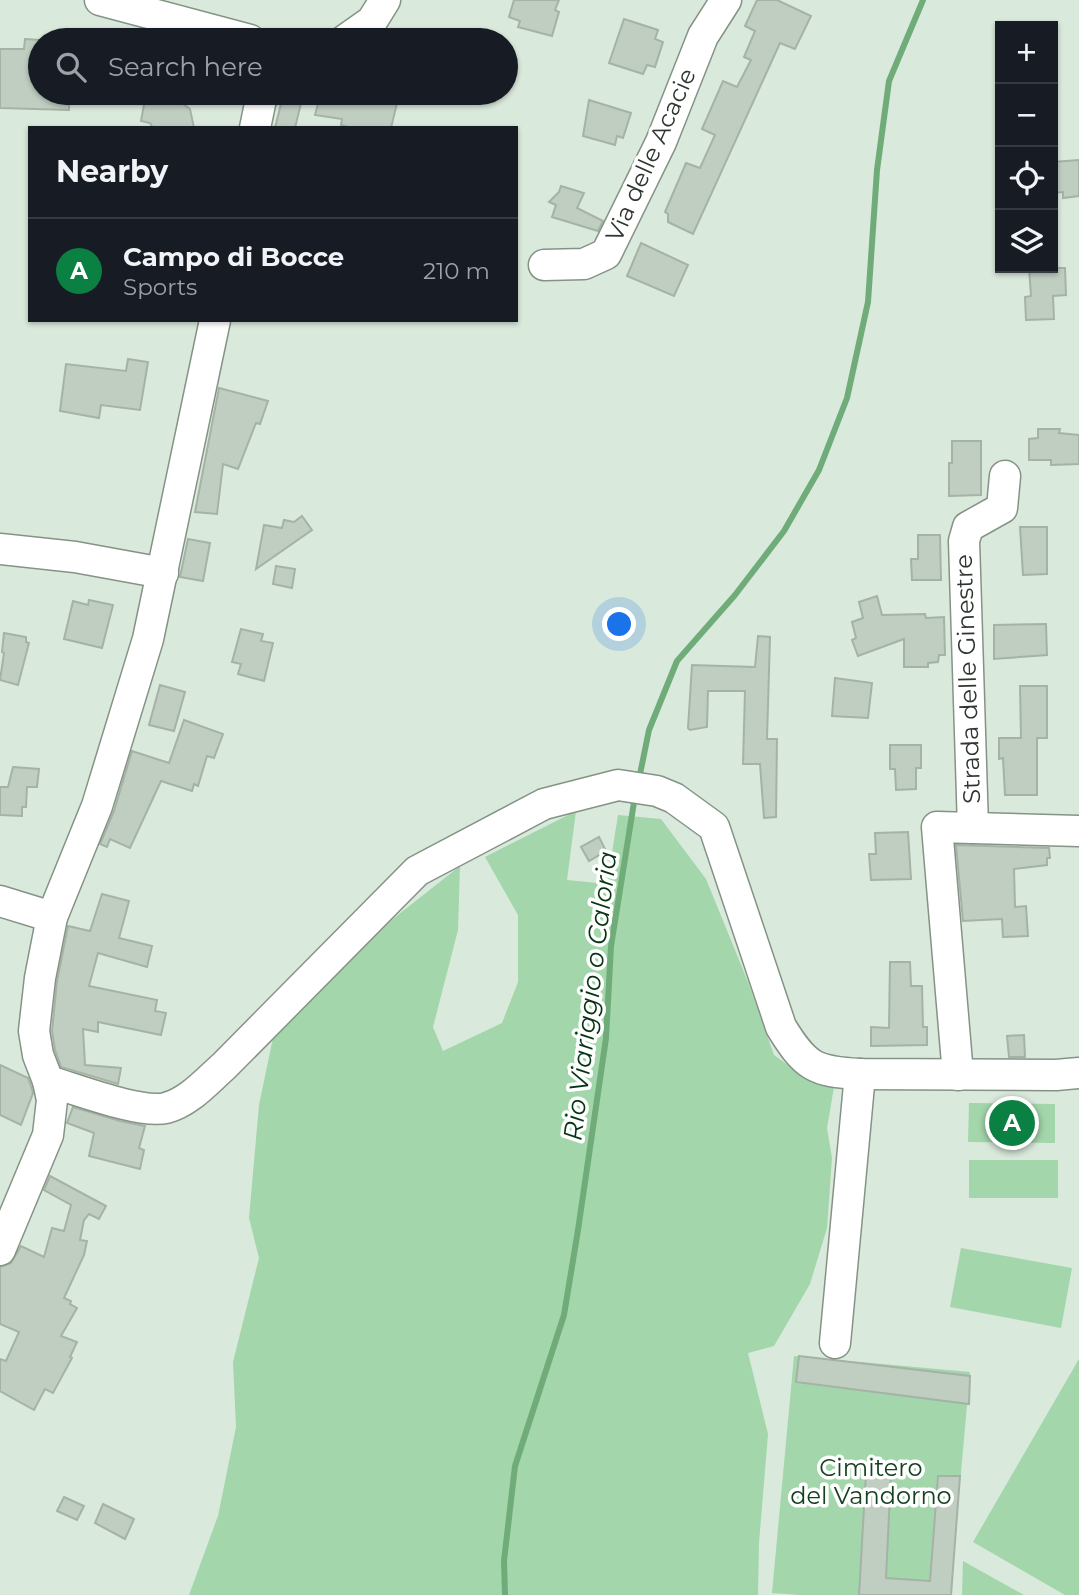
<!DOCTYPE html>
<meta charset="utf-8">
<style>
:root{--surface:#171b24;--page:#20242c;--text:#f1f3f6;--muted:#9ea1a6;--line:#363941;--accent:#0b8043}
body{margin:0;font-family:Montserrat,sans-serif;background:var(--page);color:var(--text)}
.controls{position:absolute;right:21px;top:21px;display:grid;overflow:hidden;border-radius:0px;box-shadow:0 2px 5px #0004}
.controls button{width:63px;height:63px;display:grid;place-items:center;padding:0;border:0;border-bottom:2px solid var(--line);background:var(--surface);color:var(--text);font:35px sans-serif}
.you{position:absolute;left:620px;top:625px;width:24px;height:24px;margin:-18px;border:5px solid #fff;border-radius:50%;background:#1a73e8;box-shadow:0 0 0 10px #1a73e833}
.badge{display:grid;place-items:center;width:46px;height:46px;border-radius:50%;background:var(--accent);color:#fff;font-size:23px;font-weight:700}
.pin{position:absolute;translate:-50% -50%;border:4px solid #fff;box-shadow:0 2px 7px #0006}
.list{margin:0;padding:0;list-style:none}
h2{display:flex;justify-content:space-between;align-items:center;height:91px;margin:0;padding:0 28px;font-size:30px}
h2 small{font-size:23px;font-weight:400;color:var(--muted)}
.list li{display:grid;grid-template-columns:46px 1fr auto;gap:21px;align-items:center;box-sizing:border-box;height:105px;padding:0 28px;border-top:2px solid var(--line)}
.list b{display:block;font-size:26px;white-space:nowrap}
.list p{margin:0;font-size:23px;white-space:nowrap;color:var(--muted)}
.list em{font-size:23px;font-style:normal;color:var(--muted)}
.icon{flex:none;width:38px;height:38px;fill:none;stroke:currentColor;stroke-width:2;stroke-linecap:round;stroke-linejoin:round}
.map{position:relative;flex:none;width:1079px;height:1595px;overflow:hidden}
.search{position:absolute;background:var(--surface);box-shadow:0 2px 5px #0004;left:28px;top:28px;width:490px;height:77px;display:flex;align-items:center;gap:18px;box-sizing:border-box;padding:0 24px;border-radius:38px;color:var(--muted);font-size:26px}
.panel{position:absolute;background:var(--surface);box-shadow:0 2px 5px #0004;left:28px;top:126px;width:490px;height:196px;border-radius:0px}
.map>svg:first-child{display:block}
.green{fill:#a3d6aa}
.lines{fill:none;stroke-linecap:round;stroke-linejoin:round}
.stream{stroke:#70ac79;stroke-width:6}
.building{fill:#bfcec0;stroke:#a5b3a6;stroke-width:2}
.minor-casing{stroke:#859386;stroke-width:33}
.minor{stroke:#fff;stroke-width:30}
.labels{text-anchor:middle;stroke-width:7;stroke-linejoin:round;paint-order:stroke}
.street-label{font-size:24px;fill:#2f352f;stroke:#fff}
.park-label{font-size:24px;fill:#15411f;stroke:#fff}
.water-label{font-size:26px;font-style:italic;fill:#053412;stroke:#fff}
</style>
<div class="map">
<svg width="1079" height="1595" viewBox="0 0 1079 1595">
<rect width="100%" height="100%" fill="#d9e9db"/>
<g class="green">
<path d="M576,811L567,880L607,884L618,815L661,819L706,879L748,982L774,1055L809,1080L834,1087L827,1128L832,1158L827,1228L810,1284L774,1346L748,1353L768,1434L759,1543L758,1595H189L218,1516L236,1427L233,1362L259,1258L249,1218L259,1105L274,1033L389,922L460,866L458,930L433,1027L443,1051L502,1023L518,982V915L485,857Z"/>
<path d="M969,1103L1055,1104V1143L968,1142Z"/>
<rect x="969" y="1160" width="89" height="38"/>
<path d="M961,1248L1072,1268L1061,1328L950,1307Z"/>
<path d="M794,1356L970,1372L950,1595H800L772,1593Z"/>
<path d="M1079,1359V1595H1065L973,1542Z"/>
<path d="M963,1561L1024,1595H962Z"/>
</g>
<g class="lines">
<g class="stream">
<path d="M639,779L649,730L677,661L735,595L784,531L819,470L847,398L868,302L877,170L889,81L923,0"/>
<path d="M505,1595L504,1561L515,1466L564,1315L578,1230L606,1038L611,946L635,796"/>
</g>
</g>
<g class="building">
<path d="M514,0H559L555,10L559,12L552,36L518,27L520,21L509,17Z"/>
<path d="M757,0H777L811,16L795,49L780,43L693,234L668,222V214L665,212L686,163L700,168L715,135L702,129L723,81L737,87L751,60L744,57L755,31L745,26Z"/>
<path d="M624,19L658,30L655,39L663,42L655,67L647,65L643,74L609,63Z"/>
<path d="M25,39L40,40V93H69V110L0,108V49H24Z"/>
<path d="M321,93H354L397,103L391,128H352L341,125L342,119L315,115Z"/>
<path d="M146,94L177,99L190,109L194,128H153L150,123L141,121Z"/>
<path d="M285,95L302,99L295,128H275L281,104H283Z"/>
<path d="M589,100L631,113L623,138L617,136L615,145L583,136Z"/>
<path d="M1079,160V196L1063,198V192L1053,193V162Z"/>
<path d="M561,186L584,193L577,208L603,221L598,231L552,217L556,205L549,202L559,192Z"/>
<path d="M641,243L688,265L674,296L627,276Z"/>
<path d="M1029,268H1065L1066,295L1053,296L1054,319L1026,320L1025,297L1031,296Z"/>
<path d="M128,359L148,362L140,410L101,405L99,418L60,411L66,364L126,371Z"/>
<path d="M219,388L268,401L260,424L256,423L238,469L223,464L217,514L195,512Z"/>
<path d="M1038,429H1060L1059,433L1079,435V464L1051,465V460H1029V439L1038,438Z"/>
<path d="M952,441H981V495L949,496V463H952Z"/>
<path d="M302,516L312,530L256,569L264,525L282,528L284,520L294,522Z"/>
<path d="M1020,527H1047V574L1023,575Z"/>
<path d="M918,535H940L941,580H912L911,559H918Z"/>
<path d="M188,539L210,543L203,581L180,577Z"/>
<path d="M276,566L295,569L292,588L273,584Z"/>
<path d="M877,596L882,615L925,614L926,618L944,617L945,655H939L938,662L928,663V667H904V639L858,656L852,640L856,638L852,622L863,618L859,602Z"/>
<path d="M89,600L113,605L102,648L64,639L73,601L88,605Z"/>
<path d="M1046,624L1047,655L994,659V625Z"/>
<path d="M241,629L263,634L261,641L273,643L264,681L238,674L241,664L232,662Z"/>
<path d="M4,633L26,637V642L29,643L18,685L0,680L4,653L2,652Z"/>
<path d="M758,636L770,637L767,739H777L776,817L764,818L760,764H743L745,691H708L707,727L690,730L688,728L692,665L755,667Z"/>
<path d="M835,678L872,683L868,718L832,716Z"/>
<path d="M160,685L185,692L174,731L149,725Z"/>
<path d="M1020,686H1047V738H1037V795H1005L1003,758L999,759V738H1021Z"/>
<path d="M184,720L223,734L214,758L207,756L198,786L194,784L192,791L161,781L130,848L110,839L107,847L100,844L114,811L132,751L169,763Z"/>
<path d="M890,745H921V768H916V789L896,790L895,769H890Z"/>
<path d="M13,767L39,769L37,787H27L26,807H22V816L0,815V787H8Z"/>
<path d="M908,832L911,879L871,880L869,854H876L875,833Z"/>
<path d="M599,837L606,851L589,861L581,847Z"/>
<path d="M956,845L1049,848L1050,858H1047V865L1014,869L1015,907L1026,906L1028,936L1003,937L1002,919L963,921Z"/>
<path d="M102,894L129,901L119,938L152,946L147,967L98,953L89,986L157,1000L155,1011L166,1013L161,1035L98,1022V1032L83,1029L85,1065L121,1068L118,1084L61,1067L55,1050L52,1031L57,981L68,926L90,931Z"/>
<path d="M890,962H910L911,986H922L923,1027H927V1045L871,1046V1027L889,1028Z"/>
<path d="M1024,1035L1025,1057H1009L1007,1036Z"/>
<path d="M0,1065L28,1078L31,1086L33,1093L21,1125L0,1115Z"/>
<path d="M73,1107L120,1121L145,1126L139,1148L144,1150L140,1169L89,1156L94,1133L67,1123Z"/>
<path d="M50,1176L106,1206L99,1219L89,1214L84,1220L80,1240L87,1241L84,1255L64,1298L71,1301L70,1304L77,1308L61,1336L77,1342L70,1357L72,1358L53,1393L45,1389L34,1410L0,1391V1359L6,1361L19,1332L0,1324V1267L11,1263L21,1246L44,1257L52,1228L64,1231L71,1205L44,1190Z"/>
<path d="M799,1356L970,1376L969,1404L796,1382Z"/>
<path d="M866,1473H891L886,1578L930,1581L938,1476H960L951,1595H859Z"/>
<path d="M64,1497L84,1506L77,1520L57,1511Z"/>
<path d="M103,1504L134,1519L125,1539L95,1523Z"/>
</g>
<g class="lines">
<defs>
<g id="minor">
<path d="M100,0L250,40"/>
<path d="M345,40L372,21L385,0"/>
<path d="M255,128L261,99L265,93"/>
<path d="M544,265L584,264L606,254L661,142L703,36L726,0"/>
<path d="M0,549L75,557L163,573"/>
<path d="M973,828L1079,831"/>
<path d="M0,901L52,917"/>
<path d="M958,1075L937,827L973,828L964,541L968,527L1002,508L1005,476"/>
<path d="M48,1081C76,1089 140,1114 166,1108C189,1102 207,1081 224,1066L417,871L544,804L618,785L657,791L674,798L714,827L781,1027C805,1066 814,1072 860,1074L1056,1075L1079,1073"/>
<path d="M0,1250L48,1135L52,1100L48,1081L38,1055L34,1031L40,978L52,917L97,806L148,639L215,320"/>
<path d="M835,1343L860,1074"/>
</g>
</defs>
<use href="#minor" class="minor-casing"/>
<use href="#minor" class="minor"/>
</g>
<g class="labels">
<g class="street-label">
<text transform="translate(651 155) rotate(-66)" y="8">Via delle Acacie</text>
<text transform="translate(968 679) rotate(-92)" y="8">Strada delle Ginestre</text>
</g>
<g class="park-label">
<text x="871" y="1476">Cimitero<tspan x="871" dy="28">del Vandorno</tspan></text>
</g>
<g class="water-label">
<text transform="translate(590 996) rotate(-83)" y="9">Rio Viariggio o Caloria</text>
</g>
</g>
</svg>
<div class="controls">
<button>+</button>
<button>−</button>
<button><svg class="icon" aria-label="locate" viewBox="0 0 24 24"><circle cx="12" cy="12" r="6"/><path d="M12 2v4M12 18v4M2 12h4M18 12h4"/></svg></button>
<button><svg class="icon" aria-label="layers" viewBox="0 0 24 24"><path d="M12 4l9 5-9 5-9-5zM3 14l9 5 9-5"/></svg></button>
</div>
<div class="you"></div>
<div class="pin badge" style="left:1012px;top:1123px">A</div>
<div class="search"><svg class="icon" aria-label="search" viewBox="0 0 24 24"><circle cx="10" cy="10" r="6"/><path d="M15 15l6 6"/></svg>Search here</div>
<section class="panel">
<h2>Nearby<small></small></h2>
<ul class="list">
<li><span class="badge">A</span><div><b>Campo di Bocce</b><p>Sports</p></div><em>210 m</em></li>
</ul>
</section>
</div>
